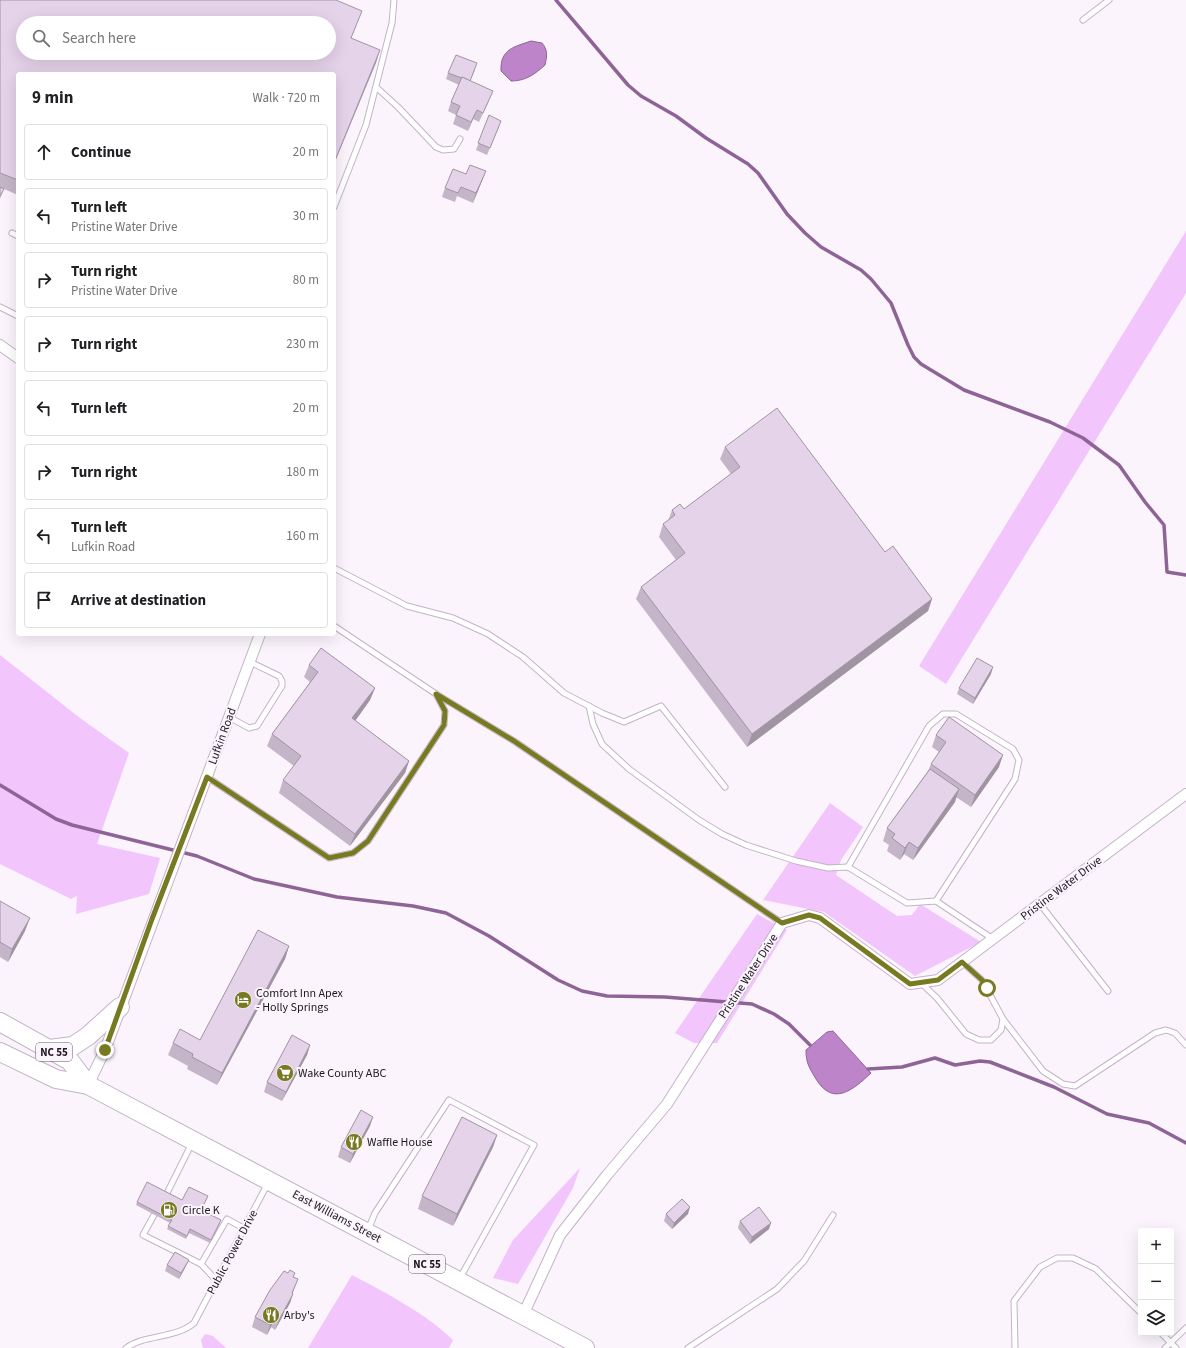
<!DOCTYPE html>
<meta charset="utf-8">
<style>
:root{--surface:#fff;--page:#f2f2f2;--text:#202124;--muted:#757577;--line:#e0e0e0}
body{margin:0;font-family:"Source Sans 3",sans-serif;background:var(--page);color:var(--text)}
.controls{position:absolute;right:12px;bottom:12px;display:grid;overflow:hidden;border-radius:4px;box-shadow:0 4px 16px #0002}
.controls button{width:36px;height:36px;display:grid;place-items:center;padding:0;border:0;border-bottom:1px solid var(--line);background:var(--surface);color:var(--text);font:20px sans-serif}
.stop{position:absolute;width:12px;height:12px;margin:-9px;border:3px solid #787a22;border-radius:50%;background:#fff}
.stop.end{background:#787a22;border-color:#fff;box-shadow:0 1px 4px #0008}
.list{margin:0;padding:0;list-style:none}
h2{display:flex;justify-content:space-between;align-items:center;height:52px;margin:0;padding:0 16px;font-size:17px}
h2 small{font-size:13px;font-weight:400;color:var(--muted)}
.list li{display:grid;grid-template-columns:26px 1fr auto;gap:12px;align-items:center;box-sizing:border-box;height:56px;margin:0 8px 8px;padding:0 8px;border:1px solid var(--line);border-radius:4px}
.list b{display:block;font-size:15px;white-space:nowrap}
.list p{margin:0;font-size:13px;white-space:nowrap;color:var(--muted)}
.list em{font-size:13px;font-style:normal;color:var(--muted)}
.icon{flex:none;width:22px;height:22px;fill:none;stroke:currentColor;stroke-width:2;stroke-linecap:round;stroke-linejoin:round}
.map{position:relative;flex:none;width:1186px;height:1348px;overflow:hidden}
.search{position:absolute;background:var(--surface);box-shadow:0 4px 16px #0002;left:16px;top:16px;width:320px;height:44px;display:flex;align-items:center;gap:10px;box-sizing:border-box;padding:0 14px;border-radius:22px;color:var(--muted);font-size:15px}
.panel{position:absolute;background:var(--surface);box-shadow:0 4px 16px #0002;left:16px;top:72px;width:320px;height:564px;border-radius:4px}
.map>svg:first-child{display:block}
.green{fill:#f2c5fc}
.water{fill:#be84ca;stroke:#8e6497}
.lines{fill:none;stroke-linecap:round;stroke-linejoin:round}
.stream{stroke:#8e6497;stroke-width:3.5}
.lane-casing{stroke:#c4b3c8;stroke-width:7}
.street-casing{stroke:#c4b3c8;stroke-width:12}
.highway-casing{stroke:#c4b3c8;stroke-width:20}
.lane{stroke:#fff;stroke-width:5}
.street{stroke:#fff;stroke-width:10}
.highway{stroke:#fff;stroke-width:18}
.wall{fill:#c5b5c8}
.shaded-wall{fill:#a094a3}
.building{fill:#e5d3e9;stroke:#a094a3;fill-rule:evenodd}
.route{stroke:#787a22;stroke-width:5}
.labels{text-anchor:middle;stroke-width:4;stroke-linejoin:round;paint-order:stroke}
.shield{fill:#fbf4fd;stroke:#605a62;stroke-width:1}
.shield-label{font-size:11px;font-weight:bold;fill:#1e1820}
.street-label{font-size:12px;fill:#1e1820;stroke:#fbf4fd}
.poi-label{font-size:12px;fill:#1e1820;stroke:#fbf4fd;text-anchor:start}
</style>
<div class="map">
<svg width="1186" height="1348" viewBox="0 0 1186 1348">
<rect width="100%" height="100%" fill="#fbf4fd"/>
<g class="green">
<path d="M1186,231V293L946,684L919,666Z"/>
<path d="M0,655L80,718L129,753L97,844L160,858L149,894L76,914L77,896L71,899L0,864Z"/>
<path d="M830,803L863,827L841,860L836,875L897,916L912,915L920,904L981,942L915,976L824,912L763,900Z"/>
<path d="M757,914L787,930L717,1043H694L675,1033Z"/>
<path d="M580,1168L573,1188L518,1284L493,1278L513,1240Z"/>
<path d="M352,1275C386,1293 425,1313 453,1340L449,1348H308Z"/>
<path d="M205,1334L213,1336L226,1348H203L201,1340Z"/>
</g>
<g class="water">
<path d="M531,41L542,43C548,50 547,56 545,65C535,74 526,81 511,81L501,71C500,49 514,47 531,41Z"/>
<path d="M833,1031L871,1073C853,1090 833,1107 816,1079C809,1067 806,1063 806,1050L827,1032Z"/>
</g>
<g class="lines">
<g class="stream">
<path d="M556,0L628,85L641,96L676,116L706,138L748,164L758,173L787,214L805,233L821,247L861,270L871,279L891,303L908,345L914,357L921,364L964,390L1050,422L1083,438L1119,465L1145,502L1164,525L1167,572L1186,575"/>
<path d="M0,785L56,819L72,825L197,856L254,879L337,897L413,906L446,913L489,936L558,980L582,991L607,996L665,997L752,1004L774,1014L789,1024L810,1045"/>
<path d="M868,1069L902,1067L935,1058L955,1065L980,1061L990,1062L1054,1087L1107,1114L1149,1123L1186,1143"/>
</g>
<defs>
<g id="lane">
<path d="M1083,20L1109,0"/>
<path d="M376,87L398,107L436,147L443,150L454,149L460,139"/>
<path d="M334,207L366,125L392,23L394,0"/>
<path d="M12,233L18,236"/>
<path d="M0,307L18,316"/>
<path d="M334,568L407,606L453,618L488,634L523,657L564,693L602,713L624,722L661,706L725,787"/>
<path d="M436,694L514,741L782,923"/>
<path d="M589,706L593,724L602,744L629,769L699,820L722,834L746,845L796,861L828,868L848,867L907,903L936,901L993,939"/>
<path d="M229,717L249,728L257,726L282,686V681L279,676L250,662"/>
<path d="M207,777L329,858L353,853L368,841L444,725L445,711L436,694L334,626"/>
<path d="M848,867L929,726L943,714H956L1013,749L1019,760L1015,779L936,901"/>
<path d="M1040,904L1108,991"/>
<path d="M921,983L937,998L966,1034L979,1040H991L1001,1030L1003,1019L982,980L962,962"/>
<path d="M1003,1019L1043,1071L1063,1084L1075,1086L1155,1033L1166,1030L1175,1033L1186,1045"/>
<path d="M166,1195L192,1143"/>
<path d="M154,1215L143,1235L201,1264L217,1281"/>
<path d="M368,1230L375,1213L449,1100L534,1145L460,1278"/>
<path d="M201,1264L227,1219L245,1229"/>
<path d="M1161,1333L1176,1348"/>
<path d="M126,1348C146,1334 175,1339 194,1323L268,1183"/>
<path d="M688,1348L777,1289L804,1261L833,1215"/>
<path d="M1015,1348L1014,1301L1040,1267L1057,1258H1073L1096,1269L1141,1313"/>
<path d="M1165,1348L1186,1328"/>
</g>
<g id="street">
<path d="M0,345L18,358"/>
<path d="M88,1085L105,1050L260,634"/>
<path d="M523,1315L560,1235L607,1175L667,1104L782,923L809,915L820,918L910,984L938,980L1186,794"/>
</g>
<g id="highway">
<path d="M0,1022L70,1061L88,1085"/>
<path d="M49,1049L73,1046L88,1036L120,1007"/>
<path d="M0,1052L56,1079L88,1085L585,1348"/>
</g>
</defs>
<use href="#lane" class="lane-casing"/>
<use href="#street" class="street-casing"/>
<use href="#highway" class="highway-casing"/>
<use href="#lane" class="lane"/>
<use href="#street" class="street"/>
<use href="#highway" class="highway"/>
</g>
<g class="wall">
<path d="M0,0L357,23L351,38L376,63L18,74V195L4,189L0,199Z"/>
<path d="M475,70L470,81L489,101L479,122L473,119L468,131L453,124L456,115L448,111L451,102L459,85L446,79L448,73Z"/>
<path d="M489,115L499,127L487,155L476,150Z"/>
<path d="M486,171L473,203L457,196L455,202L442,197L445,188L466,174Z"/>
<path d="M725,447L885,552L932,599L928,611L747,747L636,599L641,587L676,560L659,537L663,524L668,521L672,510L684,509L731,474L720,459Z"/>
<path d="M309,665L375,688L370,700L355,721L409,761L405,773L350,846L279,793L283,780L294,766L267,746L272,734L310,682L304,677Z"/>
<path d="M991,674L973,704L957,694L959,688Z"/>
<path d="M936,735L999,767L971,807L956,797L955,802L913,860L904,854L900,860L887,851L889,845L883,841L887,828L928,771L931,764L939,752L932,747Z"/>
<path d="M0,901L25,931L8,962L0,957Z"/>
<path d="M289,946L285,959L217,1085L187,1069L188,1066L168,1055L173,1043L200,1040Z"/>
<path d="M310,1045L307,1055L282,1101L264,1092L267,1082Z"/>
<path d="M370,1126L350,1163L338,1157L341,1147Z"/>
<path d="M497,1135L493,1147L453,1226L418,1209L422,1196Z"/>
<path d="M208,1196L201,1210L220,1223L210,1243L189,1233L186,1239L167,1229L170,1223L136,1205L137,1202L182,1200Z"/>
<path d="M666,1214H688L672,1229L664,1221Z"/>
<path d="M740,1221L769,1229L750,1244L738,1228Z"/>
<path d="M167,1265L186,1266L179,1279L165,1271Z"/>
<path d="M294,1277L293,1293L290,1303L275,1330L271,1327L267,1335L252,1327L255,1317Z"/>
</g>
<g class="shaded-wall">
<path d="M380,50L376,63L334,164V163Z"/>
<path d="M477,110L473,119L468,131L471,122Z"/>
<path d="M486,171L482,181L473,203L476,193Z"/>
<path d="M932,599L928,611L747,747L752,734Z"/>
<path d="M993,667L991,674L973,704L975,698Z"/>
<path d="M375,688L370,700L348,731L352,718Z"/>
<path d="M1003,755L999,767L971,807L975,795Z"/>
<path d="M409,761L405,773L350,846L355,834Z"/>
<path d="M959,789L955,802L913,860L918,848Z"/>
<path d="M909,842L904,854L900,860L905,848Z"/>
<path d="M30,918L25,931L8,962L12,949Z"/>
<path d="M289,946L285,959L217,1085L222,1073Z"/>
<path d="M310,1045L307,1055L282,1101L286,1092Z"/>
<path d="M373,1117L370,1126L350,1163L353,1154Z"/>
<path d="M497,1135L493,1147L453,1226L457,1214Z"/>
<path d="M690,1207L688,1214L672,1229L674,1223Z"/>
<path d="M771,1223L769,1229L750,1244L752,1237Z"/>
<path d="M189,1260L186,1266L179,1279L181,1273Z"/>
<path d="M298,1279L289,1302L293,1294L290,1303L275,1330L279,1320Z"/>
<path d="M274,1318L271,1327L267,1335L270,1325Z"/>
</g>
<g class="building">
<path d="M0,0H336L362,11L351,38L380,50L334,163V74H18V180L0,173ZM23,23H329V53H23Z"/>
<path d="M456,55L477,63L470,81L462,77V78L448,73Z"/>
<path d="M462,77L493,91L483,113L477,110L471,122L456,115L460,106L451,102Z"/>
<path d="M489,115L501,121L490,148L478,143Z"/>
<path d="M470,165L486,171L476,193L461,187L458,193L445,188L453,169L466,174Z"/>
<path d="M0,187L4,189L0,196Z"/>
<path d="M777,408L885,552L893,546L932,599L752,734L641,587L685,553L663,524L675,515L672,510L680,504L684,509L740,467L725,447Z"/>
<path d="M321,648L375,688L352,718L409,761L355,834L283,780L301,756L272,734L318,672L309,665Z"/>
<path d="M977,658L993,667L975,698L959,688Z"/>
<path d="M949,717L1003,755L975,795L931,764L946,742L936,735Z"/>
<path d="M930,769L959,789L918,848L909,842L905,848L892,838L895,834L887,828Z"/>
<path d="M0,901L30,918L12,949L0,942Z"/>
<path d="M258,930L289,946L222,1073L192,1057L193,1054L173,1043L180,1029L200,1040Z"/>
<path d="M292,1035L310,1045L286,1092L267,1082Z"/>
<path d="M361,1110L373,1117L353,1154L341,1147Z"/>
<path d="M462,1117L497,1135L457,1214L422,1196Z"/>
<path d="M147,1182L182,1200L189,1187L208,1196L201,1210L221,1220L211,1240L190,1229L187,1236L168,1226L172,1220L137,1202Z"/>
<path d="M682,1199L690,1207L674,1223L666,1214Z"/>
<path d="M759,1207L771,1223L752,1237L740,1221Z"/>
<path d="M175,1252L189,1260L181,1273L167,1265Z"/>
<path d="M290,1270L295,1273L293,1277L298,1279L292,1293L293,1294L279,1320L274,1318L270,1325L255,1317L270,1290L284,1271L288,1273Z"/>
</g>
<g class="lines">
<path class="route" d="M105,1050L152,919L207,777L329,858L353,853L368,841L444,725L445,711L436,694L514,741L782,923L809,915L820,918L910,984L938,980L962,962L982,980L987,988"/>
</g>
<defs>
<symbol id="hotel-disc" viewBox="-11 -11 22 22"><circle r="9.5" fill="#787a22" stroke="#fbf4fd"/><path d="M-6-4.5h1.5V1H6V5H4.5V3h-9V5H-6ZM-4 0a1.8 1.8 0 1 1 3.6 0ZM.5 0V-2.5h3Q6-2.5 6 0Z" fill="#fff"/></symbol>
<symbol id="supermarket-disc" viewBox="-11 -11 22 22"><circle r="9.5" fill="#787a22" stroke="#fbf4fd"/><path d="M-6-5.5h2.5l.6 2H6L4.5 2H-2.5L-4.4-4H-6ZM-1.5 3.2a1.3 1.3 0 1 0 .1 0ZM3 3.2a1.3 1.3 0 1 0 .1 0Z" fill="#fff"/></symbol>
<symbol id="restaurant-disc" viewBox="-11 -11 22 22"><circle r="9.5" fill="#787a22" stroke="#fbf4fd"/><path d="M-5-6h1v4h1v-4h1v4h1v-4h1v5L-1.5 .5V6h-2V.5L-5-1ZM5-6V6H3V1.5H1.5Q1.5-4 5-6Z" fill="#fff"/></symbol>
<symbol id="fuel-disc" viewBox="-11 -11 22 22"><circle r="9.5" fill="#787a22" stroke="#fbf4fd"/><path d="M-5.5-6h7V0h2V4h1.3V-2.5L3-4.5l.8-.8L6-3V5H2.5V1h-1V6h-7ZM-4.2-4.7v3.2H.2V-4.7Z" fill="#fff"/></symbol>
</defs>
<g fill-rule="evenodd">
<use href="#hotel-disc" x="233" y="990" width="20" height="20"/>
<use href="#supermarket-disc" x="275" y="1063" width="20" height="20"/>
<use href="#restaurant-disc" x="344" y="1132" width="20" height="20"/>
<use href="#fuel-disc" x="159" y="1200" width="20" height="20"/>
<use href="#restaurant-disc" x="261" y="1305" width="20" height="20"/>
</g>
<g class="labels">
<g class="shield">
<rect x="36" y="1043" width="36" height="18" rx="3"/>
<rect x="409" y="1255" width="36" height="18" rx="3"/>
</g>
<g class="shield-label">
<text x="54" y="1056">NC 55</text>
<text x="427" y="1268">NC 55</text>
</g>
<g class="street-label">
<text transform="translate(222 736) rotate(-70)" y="4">Lufkin Road</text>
<text transform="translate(1061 888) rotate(-37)" y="4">Pristine Water Drive</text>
<text transform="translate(748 976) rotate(-57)" y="4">Pristine Water Drive</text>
<text transform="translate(337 1216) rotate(28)" y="4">East Williams Street</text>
<text transform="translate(232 1252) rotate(-62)" y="4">Public Power Drive</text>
</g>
<g class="poi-label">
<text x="256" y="997">Comfort Inn Apex<tspan x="256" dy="14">- Holly Springs</tspan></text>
<text x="298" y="1077">Wake County ABC</text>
<text x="367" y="1146">Waffle House</text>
<text x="182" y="1214">Circle K</text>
<text x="284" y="1319">Arby's</text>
</g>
</g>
</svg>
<div class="controls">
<button>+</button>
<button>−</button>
<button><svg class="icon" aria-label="layers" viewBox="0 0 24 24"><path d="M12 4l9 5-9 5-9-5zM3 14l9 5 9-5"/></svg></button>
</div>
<div class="stop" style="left:987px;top:988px"></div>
<div class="stop end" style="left:105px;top:1050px"></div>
<div class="search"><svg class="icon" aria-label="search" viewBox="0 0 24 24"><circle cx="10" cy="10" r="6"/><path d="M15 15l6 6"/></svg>Search here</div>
<section class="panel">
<h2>9 min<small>Walk · 720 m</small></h2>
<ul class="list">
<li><svg class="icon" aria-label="ahead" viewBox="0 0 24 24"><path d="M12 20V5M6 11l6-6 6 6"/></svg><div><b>Continue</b></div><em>20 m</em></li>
<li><svg class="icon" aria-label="left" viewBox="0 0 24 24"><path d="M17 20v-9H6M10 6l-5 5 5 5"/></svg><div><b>Turn left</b><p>Pristine Water Drive</p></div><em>30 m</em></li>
<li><svg class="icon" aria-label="right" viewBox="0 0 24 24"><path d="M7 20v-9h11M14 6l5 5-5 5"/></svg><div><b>Turn right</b><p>Pristine Water Drive</p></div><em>80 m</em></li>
<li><svg class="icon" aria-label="right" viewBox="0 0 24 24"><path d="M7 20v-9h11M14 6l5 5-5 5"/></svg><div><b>Turn right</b></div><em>230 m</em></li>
<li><svg class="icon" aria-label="left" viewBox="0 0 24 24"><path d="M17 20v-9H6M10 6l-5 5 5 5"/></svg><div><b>Turn left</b></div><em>20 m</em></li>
<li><svg class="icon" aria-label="right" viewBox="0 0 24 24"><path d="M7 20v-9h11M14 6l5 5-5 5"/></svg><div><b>Turn right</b></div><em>180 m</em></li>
<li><svg class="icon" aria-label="left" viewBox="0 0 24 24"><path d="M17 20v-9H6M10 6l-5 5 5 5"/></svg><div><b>Turn left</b><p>Lufkin Road</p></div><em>160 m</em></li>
<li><svg class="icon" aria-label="arrive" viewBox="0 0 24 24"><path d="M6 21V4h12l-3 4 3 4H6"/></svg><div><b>Arrive at destination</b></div></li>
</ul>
</section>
</div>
